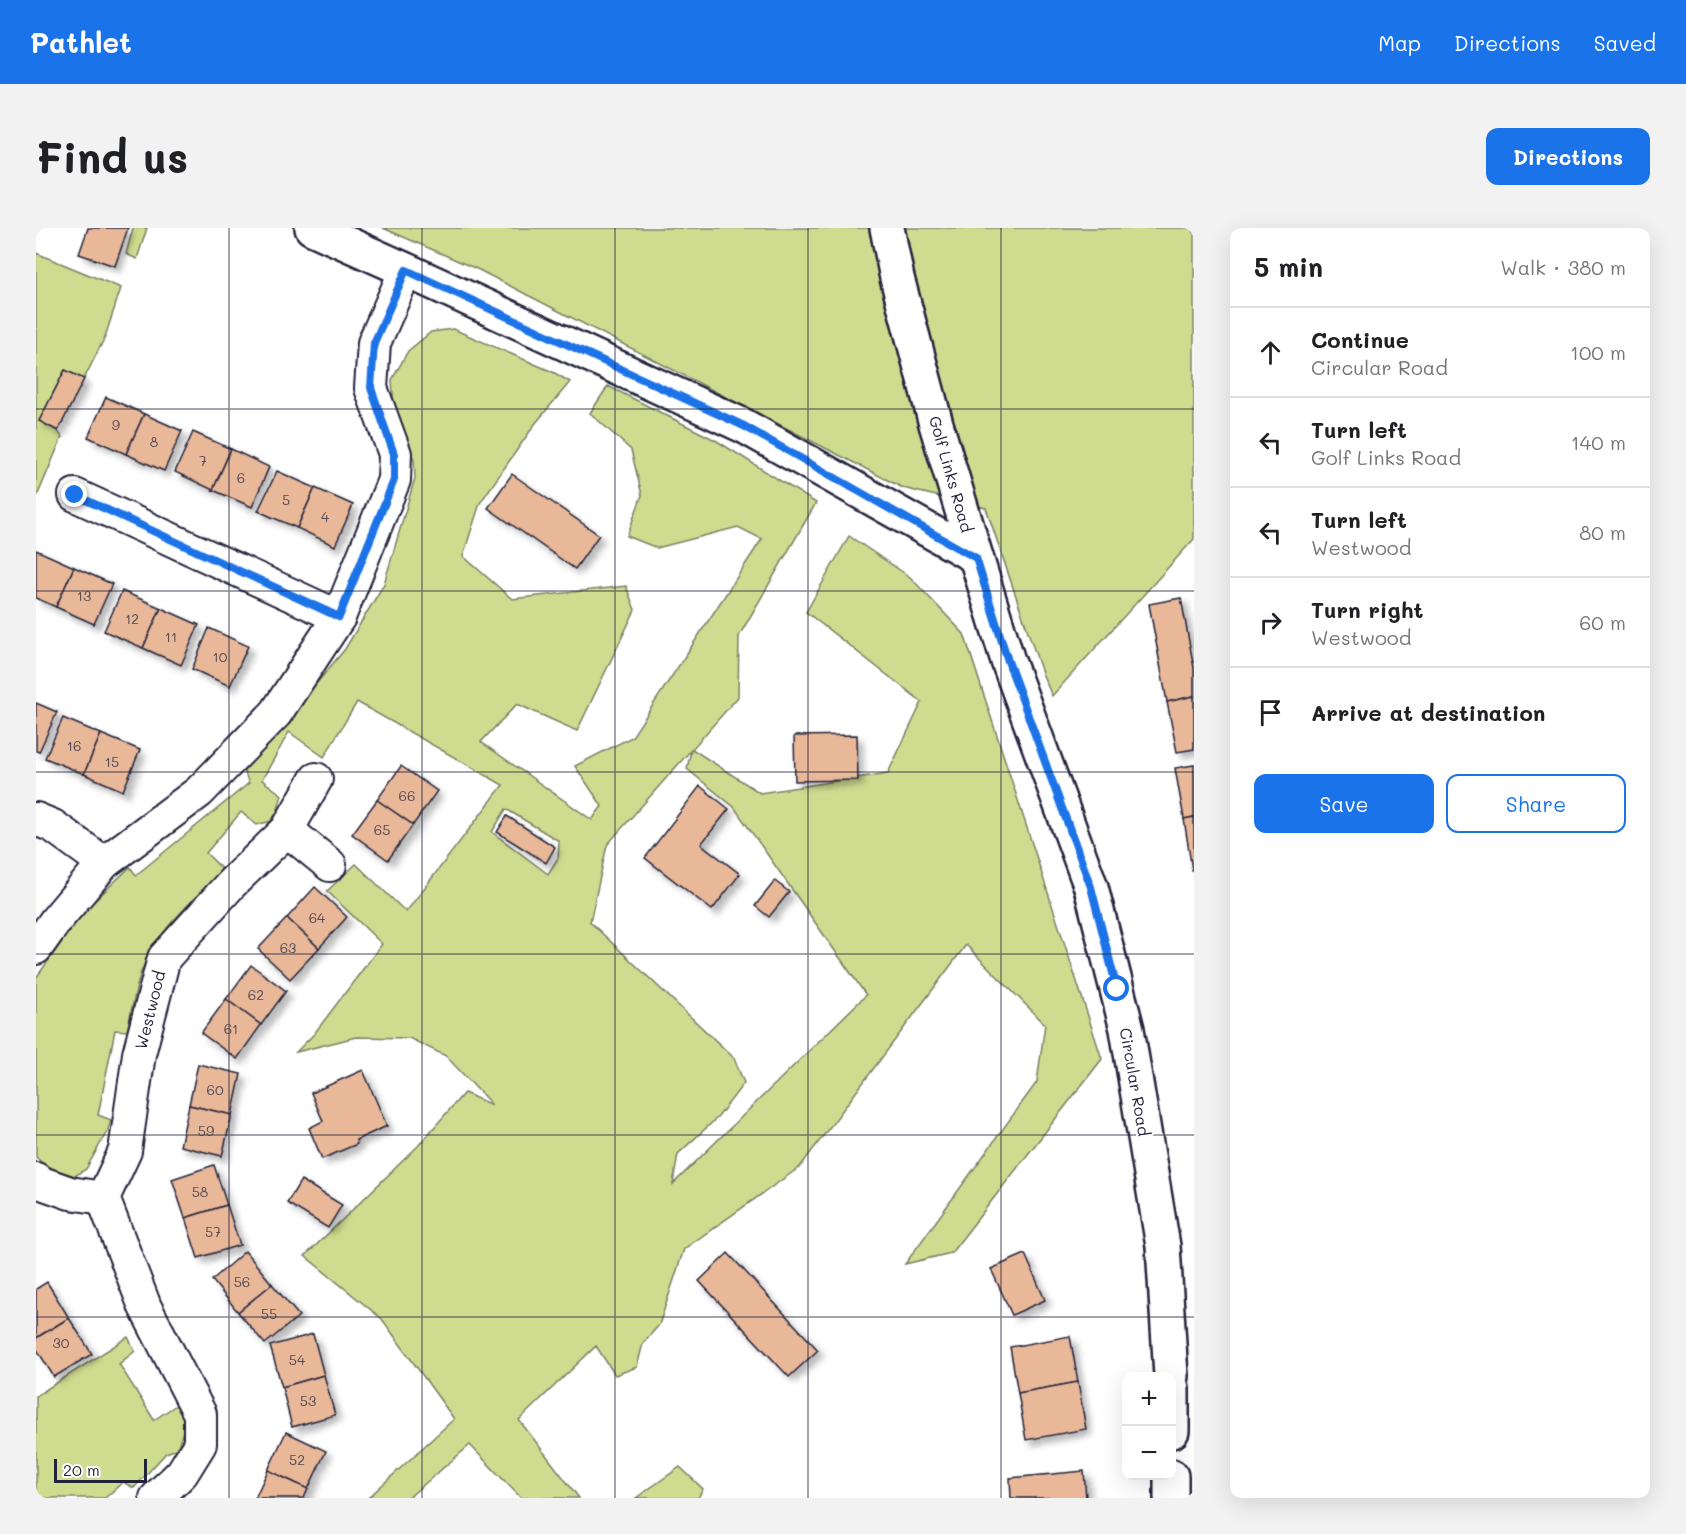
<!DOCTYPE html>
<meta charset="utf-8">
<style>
:root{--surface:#fff;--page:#f2f2f2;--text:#202124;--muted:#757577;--line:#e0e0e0;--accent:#1a73e8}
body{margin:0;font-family:Mali,sans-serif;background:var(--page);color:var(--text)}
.controls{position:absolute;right:18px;bottom:18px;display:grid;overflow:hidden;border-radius:12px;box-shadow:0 6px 24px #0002}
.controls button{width:54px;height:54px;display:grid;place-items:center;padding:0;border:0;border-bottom:2px solid var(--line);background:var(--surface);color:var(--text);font:30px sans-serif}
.scale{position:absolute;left:18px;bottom:15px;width:93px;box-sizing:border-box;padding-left:6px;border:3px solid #22223b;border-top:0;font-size:16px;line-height:21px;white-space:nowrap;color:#22223b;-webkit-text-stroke:4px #fff;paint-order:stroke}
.stop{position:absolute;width:18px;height:18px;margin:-14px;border:4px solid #1a73e8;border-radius:50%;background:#fff}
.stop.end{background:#1a73e8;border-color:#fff;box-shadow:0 2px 6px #0008}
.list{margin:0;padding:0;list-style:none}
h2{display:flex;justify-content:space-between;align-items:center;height:78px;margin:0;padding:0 24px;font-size:26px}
h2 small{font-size:20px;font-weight:400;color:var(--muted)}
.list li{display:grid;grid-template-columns:39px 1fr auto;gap:18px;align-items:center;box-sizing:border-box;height:90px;padding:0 24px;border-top:2px solid var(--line)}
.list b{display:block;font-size:22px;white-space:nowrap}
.list p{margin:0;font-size:20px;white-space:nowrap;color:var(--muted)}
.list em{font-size:20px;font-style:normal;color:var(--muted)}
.actions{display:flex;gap:12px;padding:18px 24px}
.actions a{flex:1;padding:14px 0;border:2px solid var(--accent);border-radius:12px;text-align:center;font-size:21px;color:var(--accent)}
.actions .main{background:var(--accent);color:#fff}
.icon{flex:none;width:33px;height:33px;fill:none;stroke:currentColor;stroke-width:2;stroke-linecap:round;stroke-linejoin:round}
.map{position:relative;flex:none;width:1158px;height:1270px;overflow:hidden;border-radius:12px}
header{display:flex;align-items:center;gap:36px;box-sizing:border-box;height:84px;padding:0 30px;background:var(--accent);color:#fff}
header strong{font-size:28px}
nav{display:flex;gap:33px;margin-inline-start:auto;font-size:21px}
.intro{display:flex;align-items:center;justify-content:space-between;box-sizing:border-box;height:144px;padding:0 36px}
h1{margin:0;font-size:42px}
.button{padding:15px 27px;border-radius:12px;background:var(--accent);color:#fff;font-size:21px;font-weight:700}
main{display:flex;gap:36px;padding:0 36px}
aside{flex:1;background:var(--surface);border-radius:12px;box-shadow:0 6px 24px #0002}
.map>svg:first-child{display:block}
.green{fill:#cfdc8f;stroke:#787f65;stroke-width:1.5;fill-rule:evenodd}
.building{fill:#e8b899;stroke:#22223b;stroke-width:1.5;filter:url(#shadow)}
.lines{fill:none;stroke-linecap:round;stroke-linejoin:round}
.minor-casing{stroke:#22223b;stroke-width:36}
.tertiary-casing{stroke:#22223b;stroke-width:38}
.secondary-casing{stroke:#22223b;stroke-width:38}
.minor{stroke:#fff;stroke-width:32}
.tertiary{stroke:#fff;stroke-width:33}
.secondary{stroke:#fff;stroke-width:33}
.route{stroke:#1a73e8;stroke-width:8}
.grid{fill:none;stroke:#22223b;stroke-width:1.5;stroke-opacity:0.55}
.labels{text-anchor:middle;stroke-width:4.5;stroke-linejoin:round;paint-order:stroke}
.number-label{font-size:14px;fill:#544852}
.street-label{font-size:16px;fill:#22223b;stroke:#fff}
</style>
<header>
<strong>Pathlet</strong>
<nav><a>Map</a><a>Directions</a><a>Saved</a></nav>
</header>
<div class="intro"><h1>Find us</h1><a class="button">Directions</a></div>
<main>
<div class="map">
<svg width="1158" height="1270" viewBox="0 0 1158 1270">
<defs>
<filter id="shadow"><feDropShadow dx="5.5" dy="5.5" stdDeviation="3" flood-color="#0004"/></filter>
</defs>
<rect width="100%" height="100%" fill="#fff"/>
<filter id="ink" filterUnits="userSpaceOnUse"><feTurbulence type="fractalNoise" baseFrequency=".0167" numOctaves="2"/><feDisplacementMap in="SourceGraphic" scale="12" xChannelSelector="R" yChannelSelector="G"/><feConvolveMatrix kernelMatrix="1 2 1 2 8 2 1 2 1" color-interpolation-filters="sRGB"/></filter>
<g filter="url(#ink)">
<g class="green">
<path d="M97,0H111L101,31L90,26Z"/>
<path d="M347,0H1158V311L1016,468L1006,445L950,280L867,260L443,42Z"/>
<path d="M0,25L85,60L69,109L48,151L29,142L3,193L22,203L26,209L0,271Z"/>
<path d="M417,101L517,144L534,154L499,196L444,275L427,328L476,371L590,358L599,382L541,503L481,476L445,514L556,592L566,578L539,538L596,509L726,311L702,299L621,320L591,308L606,267L595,222L554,185L572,158L681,213L780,275L703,408L702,469L656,521L724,565L852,545L886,474L770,384L813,308L874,349L928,406L1066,831L915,1025L869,1036L1001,854L1009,796L930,717L764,939L648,1021L623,1097L607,1115L601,1139L579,1147L560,1118L483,1192L543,1270H485L434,1217L372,1270H332L418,1191L346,1091L269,1028L382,918L428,865L456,877L410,828L373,810L320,809L260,824L278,806L346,716L291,663L320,636L370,684L467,557L321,474L288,529L253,504L226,552L246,567L241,584L235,593L221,597L205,584L170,625L187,642C157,673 120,703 105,744C99,763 95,784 91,803L79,802L62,887L75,892L72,902L50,941L39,948L9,938L0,929V750L47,684L94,639L100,647L213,555L208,543L309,421L348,356L379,250L378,232L358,178L356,152L372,123L395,104ZM655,522L651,541L698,579L830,767L637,956L642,926L682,889L708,855L698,830L554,694L571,617ZM470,581L523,613L522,630L512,646L456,604Z"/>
<path d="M92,1109L99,1123L83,1136L118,1192L143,1175C152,1193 147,1204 141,1221L130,1225L98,1260L87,1254L69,1270H0V1168Z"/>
<path d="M644,1239L667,1261L662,1270H600Z"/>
</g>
<g class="building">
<path d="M52,0H92L79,38L43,26Z"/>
<path d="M29,142L48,151L22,203L3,193Z"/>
<path d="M70,169L108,186L90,226L52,209Z"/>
<path d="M108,186L146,203L128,243L90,226Z"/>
<path d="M157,204L195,221L177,262L139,244Z"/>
<path d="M195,221L233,239L216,279L177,262Z"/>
<path d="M241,243L279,260L261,300L222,283Z"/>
<path d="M476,246L563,307L539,341L452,280Z"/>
<path d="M279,260L317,277L299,318L261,300Z"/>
<path d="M0,322L38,339L20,379L0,370Z"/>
<path d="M38,339L76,356L58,396L20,379Z"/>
<path d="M86,363L125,380L107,420L68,403Z"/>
<path d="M1145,370L1158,440V468L1131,474L1113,376Z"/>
<path d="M125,380L163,397L145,437L107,420Z"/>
<path d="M173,400L212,418L194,458L156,441Z"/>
<path d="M1158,468V521L1141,524L1131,474Z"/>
<path d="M0,475L21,484L3,524L0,523Z"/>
<path d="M27,490L65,506L48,546L9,530Z"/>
<path d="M65,506L104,522L87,563L48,546Z"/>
<path d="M821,507L822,552L759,553L758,508Z"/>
<path d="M1158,537V589L1148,591L1139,540Z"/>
<path d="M365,538L401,563L377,597L341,572Z"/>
<path d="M664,558L693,581L665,616L704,646L676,682L609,630Z"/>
<path d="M341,572L377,597L352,632L316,606Z"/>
<path d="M471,588L519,619L510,635L461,604Z"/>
<path d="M1158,589V642H1156L1148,591Z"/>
<path d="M739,653L753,664L733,689L719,678Z"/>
<path d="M279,659L311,689L283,720L251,690Z"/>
<path d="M251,690L283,720L254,751L222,721Z"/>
<path d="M215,737L250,763L225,797L190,771Z"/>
<path d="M190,771L225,797L201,831L165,805Z"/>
<path d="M162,836L205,846L196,887L153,877Z"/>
<path d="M327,842L351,898L320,912L321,916L286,931L273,900L287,893L275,865Z"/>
<path d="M153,877L196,887L186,928L144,918Z"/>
<path d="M178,937L191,977L149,990L136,951Z"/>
<path d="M265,952L306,977L292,1000L251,975Z"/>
<path d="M191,977L204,1017L162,1030L149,990Z"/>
<path d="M209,1023L236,1056L202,1084L176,1052Z"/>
<path d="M692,1025L782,1122L753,1149L663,1053Z"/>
<path d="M989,1026L1009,1072L976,1087L955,1041Z"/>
<path d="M11,1054L33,1090L0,1110V1061Z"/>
<path d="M236,1056L263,1088L229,1116L202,1084Z"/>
<path d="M33,1090L56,1126L18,1149L0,1120V1110Z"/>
<path d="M277,1106L288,1147L246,1159L234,1118Z"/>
<path d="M1034,1108L1042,1154L982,1165L974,1119Z"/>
<path d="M288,1147L299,1187L256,1199L246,1159Z"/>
<path d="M1042,1154L1050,1201L990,1212L982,1165Z"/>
<path d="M250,1204L290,1223L272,1261L232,1242Z"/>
<path d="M232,1242L272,1261L268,1270H219Z"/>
<path d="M1048,1243L1050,1270H975L974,1250Z"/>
</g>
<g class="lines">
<defs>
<g id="minor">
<path d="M39,267L303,389"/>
<path d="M0,591L17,598L68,635"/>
<path d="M251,602L294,637"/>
<path d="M0,720L20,692L68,635L163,564L240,485L303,389L358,252L359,226L335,160L338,115L370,42"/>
<path d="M0,951L3,954L34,965L67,970L109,1079L164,1186V1216L146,1245L120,1270"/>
<path d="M67,970L89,923L103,826L128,730L196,655L251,602L280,551"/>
</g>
<path id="tertiary" d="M276,0L370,42L708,198L940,329"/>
<g id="secondary">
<path d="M851,0L861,50L900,196L940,329L972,433L1055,659L1091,801L1127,1018L1135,1148"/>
<path d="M1136,1160V1203"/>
<path d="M1135,1270V1248"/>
</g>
</defs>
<use href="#minor" class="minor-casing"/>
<use href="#tertiary" class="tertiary-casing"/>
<use href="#secondary" class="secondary-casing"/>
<use href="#minor" class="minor"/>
<use href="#tertiary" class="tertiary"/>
<use href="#secondary" class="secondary"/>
</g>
</g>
<g class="lines" filter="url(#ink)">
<path class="route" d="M39,267L303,389L358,252V226L335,160L338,115L370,42L708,198L940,330L972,433L1055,659L1081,761"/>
</g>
<path class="grid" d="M193,0V1270M386,0V1270M579,0V1270M772,0V1270M965,0V1270M0,181H1158M0,363H1158M0,544H1158M0,726H1158M0,907H1158M0,1089H1158"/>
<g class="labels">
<g class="number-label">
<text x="80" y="202">9</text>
<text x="118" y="219">8</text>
<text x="167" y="238">7</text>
<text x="205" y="255">6</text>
<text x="250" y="277">5</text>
<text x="289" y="294">4</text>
<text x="48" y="373">13</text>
<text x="96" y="396">12</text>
<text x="135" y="414">11</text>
<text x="184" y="434">10</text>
<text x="38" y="523">16</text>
<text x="76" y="539">15</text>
<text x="371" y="573">66</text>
<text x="346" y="607">65</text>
<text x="281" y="695">64</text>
<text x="252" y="725">63</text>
<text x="220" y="772">62</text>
<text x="195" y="806">61</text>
<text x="179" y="867">60</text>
<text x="170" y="908">59</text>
<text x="164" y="969">58</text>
<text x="177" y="1009">57</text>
<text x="206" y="1059">56</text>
<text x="233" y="1091">55</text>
<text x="25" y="1120">30</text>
<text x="261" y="1137">54</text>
<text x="272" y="1178">53</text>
<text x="261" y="1237">52</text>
</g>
<g class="street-label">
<text transform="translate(915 246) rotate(74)" y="6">Golf Links Road</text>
<text transform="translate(114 782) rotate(-76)" y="6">Westwood</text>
<text transform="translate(1099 854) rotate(80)" y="6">Circular Road</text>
</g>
</g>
</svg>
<div class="controls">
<button>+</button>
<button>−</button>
</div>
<div class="scale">20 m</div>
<div class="stop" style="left:1081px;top:761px"></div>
<div class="stop end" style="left:39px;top:267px"></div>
</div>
<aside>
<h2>5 min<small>Walk · 380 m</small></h2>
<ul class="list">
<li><svg class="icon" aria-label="ahead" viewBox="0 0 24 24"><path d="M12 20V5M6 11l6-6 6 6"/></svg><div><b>Continue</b><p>Circular Road</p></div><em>100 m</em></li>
<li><svg class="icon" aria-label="left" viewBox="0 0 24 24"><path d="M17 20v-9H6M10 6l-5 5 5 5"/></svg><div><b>Turn left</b><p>Golf Links Road</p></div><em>140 m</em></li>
<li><svg class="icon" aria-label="left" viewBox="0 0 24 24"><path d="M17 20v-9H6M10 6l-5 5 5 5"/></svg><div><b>Turn left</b><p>Westwood</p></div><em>80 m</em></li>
<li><svg class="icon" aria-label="right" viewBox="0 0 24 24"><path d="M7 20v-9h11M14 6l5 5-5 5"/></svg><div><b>Turn right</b><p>Westwood</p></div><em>60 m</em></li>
<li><svg class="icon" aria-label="arrive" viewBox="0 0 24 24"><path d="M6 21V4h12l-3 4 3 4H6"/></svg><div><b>Arrive at destination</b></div></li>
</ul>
<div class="actions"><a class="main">Save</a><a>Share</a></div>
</aside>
</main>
